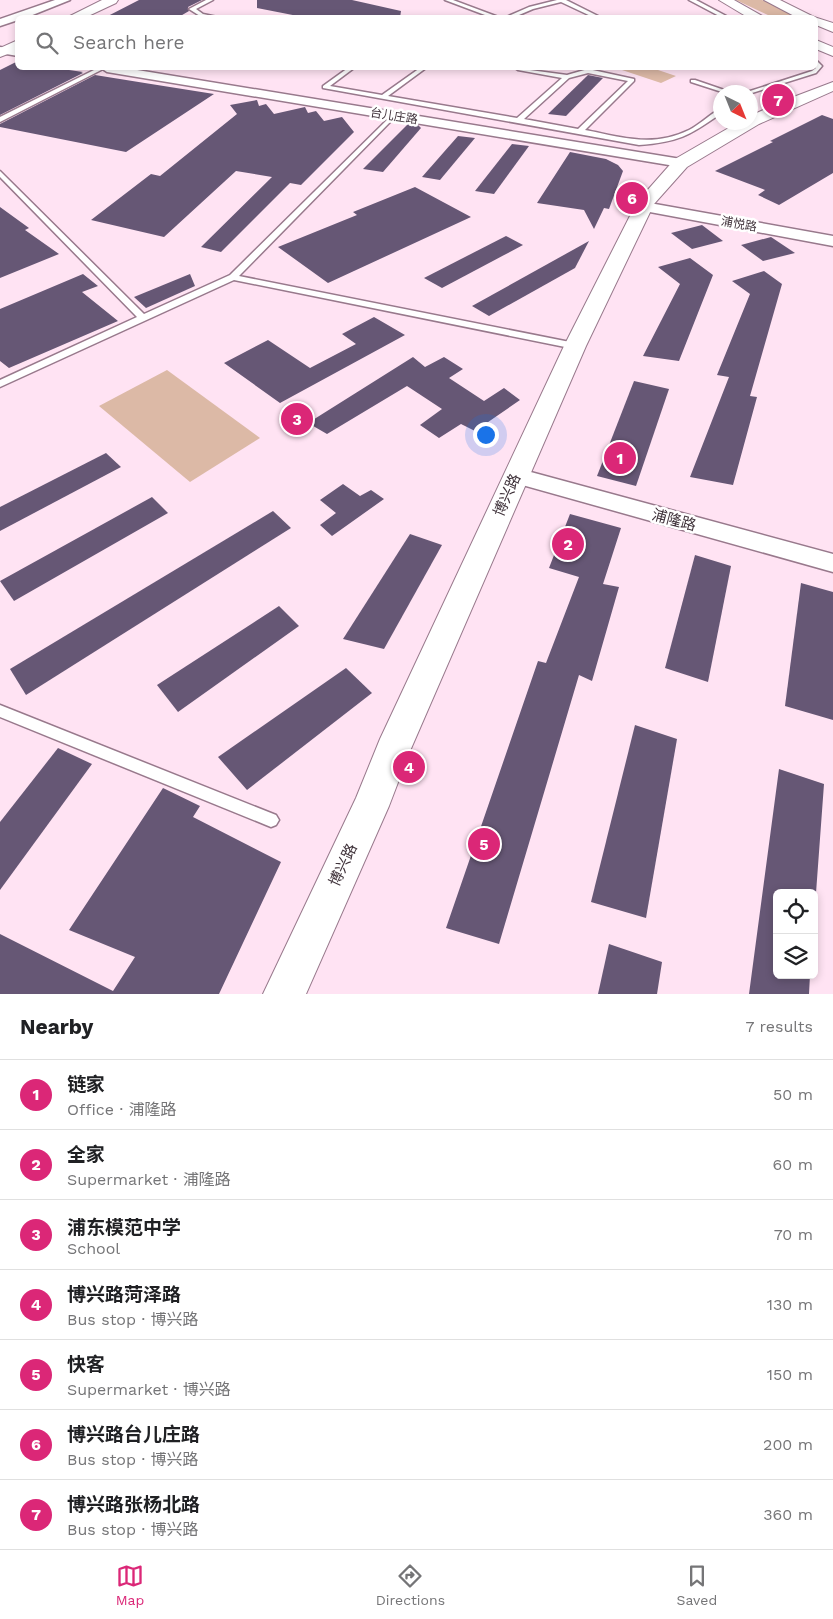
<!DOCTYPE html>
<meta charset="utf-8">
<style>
:root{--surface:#fff;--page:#f6f6f6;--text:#202124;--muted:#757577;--line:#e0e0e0;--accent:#db2777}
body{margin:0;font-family:"Work Sans","Noto Sans SC",sans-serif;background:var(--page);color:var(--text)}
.controls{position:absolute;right:15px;bottom:15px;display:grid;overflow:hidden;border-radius:8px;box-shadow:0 2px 8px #0003}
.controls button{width:45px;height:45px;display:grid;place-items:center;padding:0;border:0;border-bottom:1px solid var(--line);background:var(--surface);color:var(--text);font:25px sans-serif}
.compass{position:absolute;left:713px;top:85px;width:45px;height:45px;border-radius:50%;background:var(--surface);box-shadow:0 2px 8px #0003;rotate:137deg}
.you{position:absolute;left:485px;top:434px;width:18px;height:18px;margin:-12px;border:4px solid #fff;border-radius:50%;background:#1a73e8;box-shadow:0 0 0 8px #1a73e833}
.badge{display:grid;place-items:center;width:32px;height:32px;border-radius:50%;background:var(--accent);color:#fff;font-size:16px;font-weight:700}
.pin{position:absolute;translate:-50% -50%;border:2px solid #fff;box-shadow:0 1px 5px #0006}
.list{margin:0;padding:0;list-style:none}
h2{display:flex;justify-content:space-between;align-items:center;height:65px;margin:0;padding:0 20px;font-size:21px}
h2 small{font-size:16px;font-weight:400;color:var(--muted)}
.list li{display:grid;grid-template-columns:32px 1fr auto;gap:15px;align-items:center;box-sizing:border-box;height:70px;padding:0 20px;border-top:1px solid var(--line)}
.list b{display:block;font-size:19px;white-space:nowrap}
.list p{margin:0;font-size:16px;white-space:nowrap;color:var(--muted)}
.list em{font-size:16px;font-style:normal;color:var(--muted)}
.icon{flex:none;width:28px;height:28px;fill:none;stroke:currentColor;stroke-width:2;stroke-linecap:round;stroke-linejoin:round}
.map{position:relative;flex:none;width:833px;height:994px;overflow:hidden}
.search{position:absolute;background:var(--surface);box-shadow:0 2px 8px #0003;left:15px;right:15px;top:15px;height:55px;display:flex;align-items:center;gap:12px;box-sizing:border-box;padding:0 18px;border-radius:8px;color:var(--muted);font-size:19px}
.sheet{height:555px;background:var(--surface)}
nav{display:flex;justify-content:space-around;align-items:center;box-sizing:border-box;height:70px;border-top:1px solid var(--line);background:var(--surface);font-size:14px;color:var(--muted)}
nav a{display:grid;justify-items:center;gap:2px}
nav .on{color:var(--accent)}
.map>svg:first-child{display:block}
.green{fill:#dcb9a6}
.building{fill:#665775}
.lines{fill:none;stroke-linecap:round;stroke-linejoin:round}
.service-casing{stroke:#98798c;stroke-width:3}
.minor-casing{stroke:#98798c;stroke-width:3}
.tertiary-casing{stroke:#98798c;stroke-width:2}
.secondary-casing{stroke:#98798c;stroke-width:2}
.service{fill:#fff;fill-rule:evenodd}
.minor{fill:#fff;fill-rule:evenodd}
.tertiary{fill:#fff;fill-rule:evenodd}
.secondary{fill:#fff;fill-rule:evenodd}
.labels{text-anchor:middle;stroke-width:5;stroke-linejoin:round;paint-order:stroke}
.far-street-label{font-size:12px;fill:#40333b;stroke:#fff}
.street-label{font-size:15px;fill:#40333b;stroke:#fff}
</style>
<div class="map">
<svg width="833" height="994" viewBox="0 0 833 994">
<rect width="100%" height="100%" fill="#ffe3f3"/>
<g class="green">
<path d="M736,0H762L802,17H772Z"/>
<path d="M616,68H652L676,76L661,83Z"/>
<path d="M167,370L260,438L190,482L99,406Z"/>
</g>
<g class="building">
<path d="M139,0H202L188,7L189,11L177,18H104Z"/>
<path d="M257,0H352L401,11L400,18H308L257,8Z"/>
<path d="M18,61V68H55L83,72L81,73H83L0,115V70Z"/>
<path d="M95,75L151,84L214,94L126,152L0,127V124Z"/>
<path d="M588,75L603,78L566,116L548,114Z"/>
<path d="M257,100L259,106L266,104L274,114L305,107L308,113L316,111L324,121L342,117L354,132L301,185L290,183L221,252L201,247L272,177L236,171L164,237L91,220L151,174L160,176L237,114L230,105Z"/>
<path d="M822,115L833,119V173L779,205L758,195L765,190L715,171L773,142L770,141Z"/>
<path d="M408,124L418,125L421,128L383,172L363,169Z"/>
<path d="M458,136L475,138L440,180L422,177Z"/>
<path d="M512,144L529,146L494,194L475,191Z"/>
<path d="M570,152L606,159L618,165L623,171L609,209L604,208L594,229L584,210L537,203Z"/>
<path d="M415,187L471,217L328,283L278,247L357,215L353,212Z"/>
<path d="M0,207L29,228L25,230L59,254L0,278Z"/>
<path d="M702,225L723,241L692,249L671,233Z"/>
<path d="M506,236L523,245L442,288L424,278Z"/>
<path d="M771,237L795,253L763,261L741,245Z"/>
<path d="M589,241L575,268L489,316L472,306Z"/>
<path d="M690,258L713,275L679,361L643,356L680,284L658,267Z"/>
<path d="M764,271L782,284L750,396L757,397L733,485L690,477L729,377L717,375L750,294L732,281Z"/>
<path d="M83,274L98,286L82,292L118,321L9,368L0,361V309Z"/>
<path d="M190,274L195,286L146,308L134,297Z"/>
<path d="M374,317L405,335L280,403L224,363L268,340L310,368L356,344L342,334Z"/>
<path d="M413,357L425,367L444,357L463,369L449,378L484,401L504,388L520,400L475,431L461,424L439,438L420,425L442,409L407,386L327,434L308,423Z"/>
<path d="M634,381L669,389L636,486L597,476Z"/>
<path d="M106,453L121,467L0,531V507Z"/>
<path d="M343,484L360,496L371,490L384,499L332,536L320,525L336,513L320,500Z"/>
<path d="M152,497L168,513L14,601L0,581Z"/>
<path d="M273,511L291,528L26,695L10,669Z"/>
<path d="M570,514L621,528L603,584L619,587L592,681L579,675L499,944L446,928L538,661L546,663L579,577L549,568Z"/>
<path d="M410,534L442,545L384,649L343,639Z"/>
<path d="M695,555L731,566L708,682L665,668Z"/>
<path d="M801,583L833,592V720L785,706Z"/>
<path d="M279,606L299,626L178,712L157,685Z"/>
<path d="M346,668L372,693L247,790L218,757Z"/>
<path d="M635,725L677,739L646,918L591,902Z"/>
<path d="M58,748L92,764L0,890V822Z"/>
<path d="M779,769L824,784L816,893H777V975H810L809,994H749Z"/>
<path d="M163,788L200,806L193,817L281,862L219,994H0V934L113,991L135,957L69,930Z"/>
<path d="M609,944L662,962L657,994H598Z"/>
</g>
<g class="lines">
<defs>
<g id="service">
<path d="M206,0H213L196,9L203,14L222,18L200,16L189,9Z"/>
<path d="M445,0H453L501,18H493Z"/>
<path d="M557,0H566L602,18H595L561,2L533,9L512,18H504L529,7Z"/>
<path d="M689,0H696L730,18H723Z"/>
<path d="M816,60L822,66L816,73L752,93L747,92L812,71L816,68Z"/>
<path d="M98,68H105L0,122V117Z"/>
<path d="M348,68H354L330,86L382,95L420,68H426L388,96L517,118L562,78L518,70L515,68L567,75L588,69L634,79V81L585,130C622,137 652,148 689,130C699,125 708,116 718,110L720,109V114C689,136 678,142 639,145L323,88V86ZM588,73L628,81L578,129L524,119L569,78Z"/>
<path d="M691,80H695L730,92H722L691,82Z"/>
<path d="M394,113L397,115L396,116L239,276L575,343L580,346L578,348L575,349L234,280L0,387V380L137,317L0,177V171L144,314L230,275Z"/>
<path d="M0,705L276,815L279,820L276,825L271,827L0,717Z"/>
</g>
<g id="minor">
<path d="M55,0H70L25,18H18V20L0,26V19Z"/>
<path d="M0,47L18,50V56L0,53Z"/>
<path d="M101,68H125L681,159L686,160L688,163L686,166L681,167L107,72Z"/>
<path d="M644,202L833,236V246L639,210L636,207L639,204Z"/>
<path d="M516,468L833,554V572L508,481L505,476L508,471Z"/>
</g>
<g id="tertiary">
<path d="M102,0H118L116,3L84,18H66Z"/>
<path d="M18,40V50L0,57V48Z"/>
<path d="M833,82V91L759,124L687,167L654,204L586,346L410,751L389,806L306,994H263L356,798L380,739L564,346L637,202L675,159L739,122H750V116L783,101Z"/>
</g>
<g id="secondary">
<path d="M719,0H734L766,18H749Z"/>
<path d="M764,0H780L814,17L833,23V32L816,25V18H798Z"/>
<path d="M816,40L833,47V56L816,49Z"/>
</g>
</defs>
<use href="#service" class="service-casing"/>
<use href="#minor" class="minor-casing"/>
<use href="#tertiary" class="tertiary-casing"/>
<use href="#secondary" class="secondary-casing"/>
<use href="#service" class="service"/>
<use href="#minor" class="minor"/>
<use href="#tertiary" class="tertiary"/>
<use href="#secondary" class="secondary"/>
</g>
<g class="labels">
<g class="far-street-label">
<text transform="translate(394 116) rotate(9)" y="4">台儿庄路</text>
<text transform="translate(739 224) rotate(10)" y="4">浦悦路</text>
</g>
<g class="street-label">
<text transform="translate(507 495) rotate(-66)" y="5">博兴路</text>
<text transform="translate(674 520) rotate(15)" y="5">浦隆路</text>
<text transform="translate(343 865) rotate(-65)" y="5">博兴路</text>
</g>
</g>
</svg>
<div class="controls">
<button><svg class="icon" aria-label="locate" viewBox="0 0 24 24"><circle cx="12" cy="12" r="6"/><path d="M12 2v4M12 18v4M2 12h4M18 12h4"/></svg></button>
<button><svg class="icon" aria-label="layers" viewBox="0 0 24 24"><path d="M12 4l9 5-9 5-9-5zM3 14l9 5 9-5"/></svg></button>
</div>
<svg class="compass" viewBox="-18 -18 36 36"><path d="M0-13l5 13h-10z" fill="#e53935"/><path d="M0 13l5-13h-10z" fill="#757577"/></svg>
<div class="you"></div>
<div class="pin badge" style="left:620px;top:458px">1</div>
<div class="pin badge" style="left:568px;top:544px">2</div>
<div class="pin badge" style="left:297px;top:419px">3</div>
<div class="pin badge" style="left:409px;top:767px">4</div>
<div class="pin badge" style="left:484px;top:844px">5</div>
<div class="pin badge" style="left:632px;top:198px">6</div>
<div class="pin badge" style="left:778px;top:100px">7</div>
<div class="search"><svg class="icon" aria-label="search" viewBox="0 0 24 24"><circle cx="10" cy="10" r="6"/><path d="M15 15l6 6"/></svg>Search here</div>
</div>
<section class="sheet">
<h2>Nearby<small>7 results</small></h2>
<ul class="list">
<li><span class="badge">1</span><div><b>链家</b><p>Office · 浦隆路</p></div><em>50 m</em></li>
<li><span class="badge">2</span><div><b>全家</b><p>Supermarket · 浦隆路</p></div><em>60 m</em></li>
<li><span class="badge">3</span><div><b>浦东模范中学</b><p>School</p></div><em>70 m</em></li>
<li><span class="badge">4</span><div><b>博兴路菏泽路</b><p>Bus stop · 博兴路</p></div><em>130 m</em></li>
<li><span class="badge">5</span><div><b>快客</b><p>Supermarket · 博兴路</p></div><em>150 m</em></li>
<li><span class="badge">6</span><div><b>博兴路台儿庄路</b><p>Bus stop · 博兴路</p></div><em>200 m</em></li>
<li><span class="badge">7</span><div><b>博兴路张杨北路</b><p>Bus stop · 博兴路</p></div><em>360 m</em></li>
</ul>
</section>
<nav>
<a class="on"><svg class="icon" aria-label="map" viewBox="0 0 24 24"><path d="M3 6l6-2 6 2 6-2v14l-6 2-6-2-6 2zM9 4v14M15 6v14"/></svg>Map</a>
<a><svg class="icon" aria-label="directions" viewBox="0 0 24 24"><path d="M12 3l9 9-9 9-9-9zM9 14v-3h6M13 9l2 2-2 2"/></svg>Directions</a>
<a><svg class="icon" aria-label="saved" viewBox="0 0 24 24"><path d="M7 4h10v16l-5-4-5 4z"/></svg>Saved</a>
</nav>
